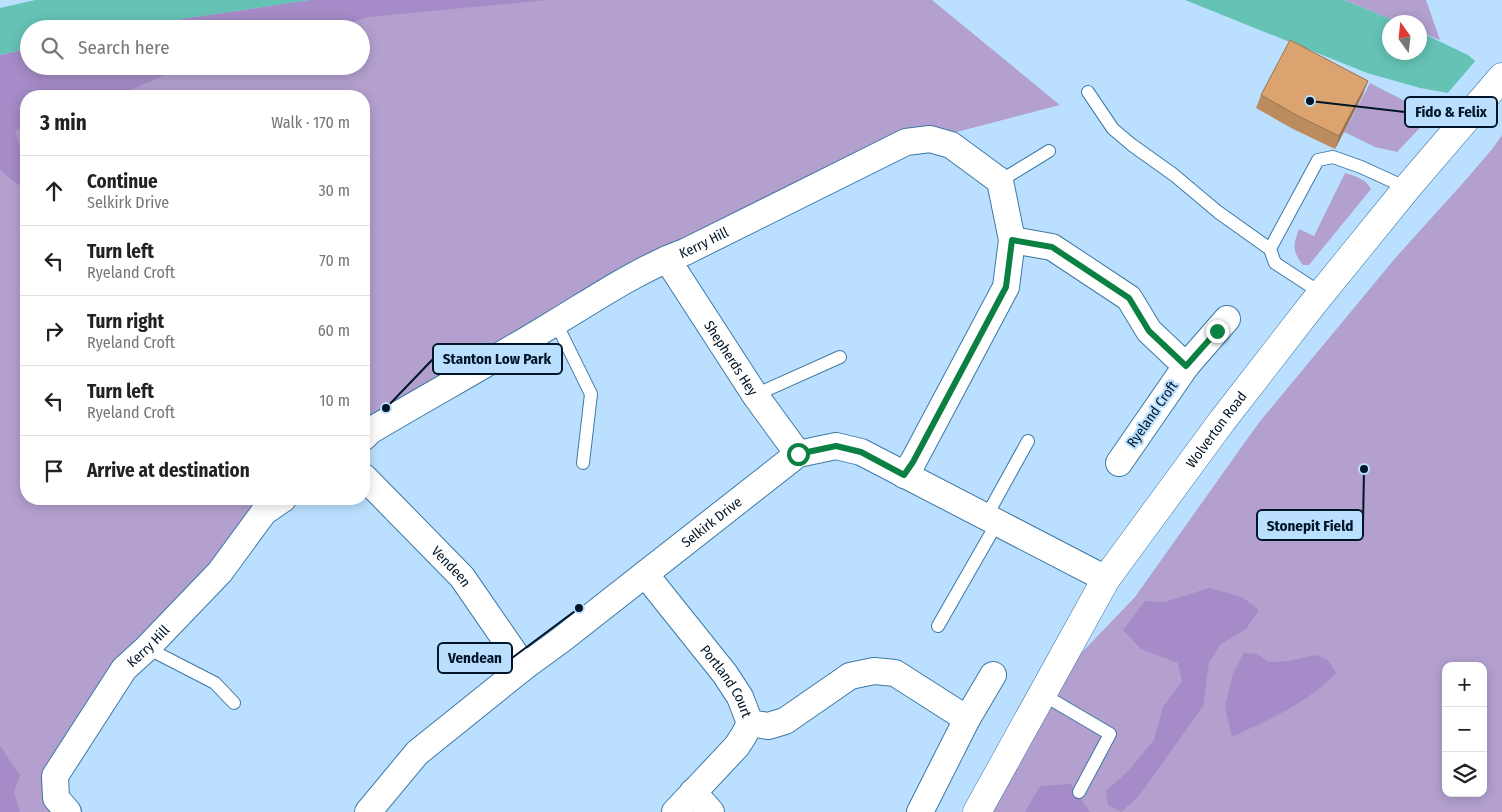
<!DOCTYPE html>
<meta charset="utf-8">
<style>
:root{--surface:#fff;--page:#f6f6f6;--text:#222;--muted:#767676;--line:#e0e0e0}
body{margin:0;font-family:"Fira Sans Condensed",sans-serif;background:var(--page);color:var(--text)}
.controls{position:absolute;right:15px;bottom:15px;display:grid;overflow:hidden;border-radius:10px;box-shadow:0 2px 12px #0003}
.controls button{width:45px;height:45px;display:grid;place-items:center;padding:0;border:0;border-bottom:1px solid var(--line);background:var(--surface);color:var(--text);font:25px sans-serif}
.compass{position:absolute;left:1382px;top:15px;width:45px;height:45px;border-radius:50%;background:var(--surface);box-shadow:0 2px 12px #0003;rotate:345deg}
.stop{position:absolute;width:15px;height:15px;margin:-11px;border:4px solid #0b8043;border-radius:50%;background:#fff}
.stop.end{background:#0b8043;border-color:#fff;box-shadow:0 1px 5px #0008}
.list{margin:0;padding:0;list-style:none}
h2{display:flex;justify-content:space-between;align-items:center;height:65px;margin:0;padding:0 20px;font-size:21px}
h2 small{font-size:16px;font-weight:400;color:var(--muted)}
.list li{display:grid;grid-template-columns:32px 1fr auto;gap:15px;align-items:center;box-sizing:border-box;height:70px;padding:0 20px;border-top:1px solid var(--line)}
.list b{display:block;font-size:19px;white-space:nowrap}
.list p{margin:0;font-size:16px;white-space:nowrap;color:var(--muted)}
.list em{font-size:16px;font-style:normal;color:var(--muted)}
.icon{flex:none;width:28px;height:28px;fill:none;stroke:currentColor;stroke-width:2;stroke-linecap:round;stroke-linejoin:round}
.map{position:relative;flex:none;width:1502px;height:812px;overflow:hidden}
.search{position:absolute;background:var(--surface);box-shadow:0 2px 12px #0003;left:20px;top:20px;width:350px;height:55px;display:flex;align-items:center;gap:12px;box-sizing:border-box;padding:0 18px;border-radius:28px;color:var(--muted);font-size:19px}
.panel{position:absolute;background:var(--surface);box-shadow:0 2px 12px #0003;left:20px;top:90px;width:350px;height:415px;border-radius:20px}
.map>svg:first-child{display:block}
.green{fill:#b3a0cf;fill-rule:evenodd}
.forest{fill:#a58bc7}
.water{fill:#65c3b6}
.pier{fill:#bbe0ff}
.lines{fill:none;stroke-linecap:round;stroke-linejoin:round}
.service-casing{stroke:#3c78a6;stroke-width:14}
.minor-casing{stroke:#3c78a6;stroke-width:28}
.tertiary-casing{stroke:#3c78a6;stroke-width:29}
.service{stroke:#fff;stroke-width:12}
.minor{stroke:#fff;stroke-width:26}
.tertiary{stroke:#fff;stroke-width:28}
.wall{fill:#bc8c5f}
.shaded-wall{fill:#99724e}
.building{fill:#dba36f;stroke:#99724e}
.route{stroke:#0b8043;stroke-width:6}
.labels{text-anchor:middle;stroke-width:4.5;stroke-linejoin:round;paint-order:stroke}
.street-label{font-size:14px;fill:#001527;stroke:#bbe0ff}
.leader{fill:none;stroke:#001527;stroke-width:2}
.callout-dot{fill:#001527;stroke:#bbe0ff;stroke-width:2}
.callout{fill:#bbe0ff;stroke:#001527;stroke-width:2}
.callout-label{font-size:15px;text-anchor:middle;font-weight:bold;fill:#001527}
</style>
<div class="map">
<svg width="1502" height="812" viewBox="0 0 1502 812">
<rect width="100%" height="100%" fill="#bbe0ff"/>
<g class="green">
<path d="M310,0H932L1060,105L930,139L906,142L364,437V96H26V499H283L147,648L55,776L68,812H0V55L29,66H361V29H114Z"/>
<path d="M1344,0H1426L1440,40L1420,32V22H1398Z"/>
<path d="M1370,83L1432,115L1397,152L1375,147L1344,132Z"/>
<path d="M1502,135V812H977L1042,694L1135,597L1245,442L1261,420L1397,256L1463,183L1493,148ZM1446,666H1483V793H1446Z"/>
<path d="M1345,173C1355,176 1366,179 1371,189L1309,265H1303C1292,251 1293,245 1299,229L1314,236Z"/>
</g>
<g class="forest">
<path d="M310,0H547L369,17L330,29H114Z"/>
<path d="M29,48V66H184L118,96H26V127L15,130L22,154L26,157V191L0,170V55Z"/>
<path d="M1209,588L1242,597L1259,610L1246,629L1221,644L1209,662L1203,706L1138,797L1121,812L1108,805L1106,791L1128,771L1154,740L1163,707L1182,681L1178,663L1141,649L1123,630L1145,601L1165,602Z"/>
<path d="M1244,653L1257,654L1268,662L1289,661L1316,655L1328,660L1336,673C1311,701 1266,721 1232,737L1225,707L1233,673Z"/>
<path d="M0,746L20,775L14,792L20,812H0Z"/>
<path d="M1071,784L1090,812H1025L1040,786Z"/>
</g>
<g class="water">
<path d="M35,0H310L114,29H29V48L0,55V8Z"/>
<path d="M1185,0H1344L1398,22H1390V52H1420V32L1468,55L1492,75L1459,95L1420,88L1367,73Z"/>
</g>
<path class="pier" d="M1477,59L1502,78V122L1458,98L1446,95Z"/>
<g class="lines">
<defs>
<g id="service">
<path d="M1088,92L1113,129L1132,145L1174,175L1218,212L1270,249"/>
<path d="M1000,181L1049,151"/>
<path d="M1321,293L1275,263L1270,249L1318,160L1333,157L1361,167L1407,188"/>
<path d="M556,323L591,394L583,463"/>
<path d="M755,395L840,357"/>
<path d="M986,517L1028,441"/>
<path d="M938,626L997,523"/>
<path d="M147,648L215,683L234,703"/>
<path d="M1042,694L1110,734L1079,792"/>
</g>
<g id="minor">
<path d="M1012,240L1052,247L1129,298L1149,331L1186,366L1119,463"/>
<path id="s1" d="M667,259L755,395L798,454"/>
<path d="M1186,366L1227,319"/>
<path id="s2" d="M364,437L370,431C429,396 489,363 548,327C592,301 636,270 685,252L906,142L930,139L951,145L1000,181L1012,240L1006,287L913,462L904,475"/>
<path id="s3" d="M364,477L462,577L524,667"/>
<path id="s4" d="M645,574L725,674L740,697L750,723L744,735L737,746L675,812"/>
<path d="M750,723L768,726L785,721L850,676L874,671L895,673L967,719"/>
<path d="M693,792L711,812"/>
<path id="s5" d="M68,812L56,798L55,776L124,669L147,648L220,572L264,512L283,499"/>
<path id="s6" d="M368,812L417,753L524,667L561,640L798,454L836,446L861,452L1106,579"/>
<path d="M920,812L967,719L993,675"/>
</g>
<g id="tertiary">
<path id="s7" d="M977,812L1106,579L1222,421L1312,305L1407,188L1502,77"/>
</g>
</defs>
<use href="#service" class="service-casing"/>
<use href="#minor" class="minor-casing"/>
<use href="#tertiary" class="tertiary-casing"/>
<use href="#service" class="service"/>
<use href="#minor" class="minor"/>
<use href="#tertiary" class="tertiary"/>
</g>
<path class="wall" d="M1363,94L1335,149L1293,129L1256,108L1261,95Z"/>
<path class="shaded-wall" d="M1368,81L1363,94L1335,149L1339,136Z"/>
<path class="building" d="M1290,40L1368,81L1339,136L1298,116L1261,95Z"/>
<g class="lines">
<path class="route" d="M798,454L836,446L861,452L904,475L913,462L1006,287L1012,240L1052,247L1129,298L1149,331L1186,366L1217,331"/>
</g>
<g class="labels">
<g class="street-label">
<text dy="5" stroke="none"><textPath href="#s2" startOffset="392">Kerry Hill</textPath></text>
<text dy="5" stroke="none"><textPath href="#s1" startOffset="118">Shepherds Hey</textPath></text>
<text transform="translate(1152 414) rotate(-55)" y="5">Ryeland Croft</text>
<text dy="5" stroke="none"><textPath href="#s7" startOffset="452">Wolverton Road</textPath></text>
<text dy="5" stroke="none"><textPath href="#s6" startOffset="451">Selkirk Drive</textPath></text>
<text dy="5" stroke="none"><textPath href="#s3" startOffset="125">Vendeen</textPath></text>
<text dy="5" stroke="none"><textPath href="#s5" startOffset="201">Kerry Hill</textPath></text>
<text dy="5" stroke="none"><textPath href="#s4" startOffset="135">Portland Court</textPath></text>
</g>
</g>
<path class="leader" d="M1310 101L1405 112M386 408L433 359M1364 469L1363 525M579 608L512 658"/>
<g class="callout-dot">
<circle cx="1310" cy="101" r="5"/>
<circle cx="386" cy="408" r="5"/>
<circle cx="1364" cy="469" r="5"/>
<circle cx="579" cy="608" r="5"/>
</g>
<g class="callout">
<rect x="1405" y="97" width="92" height="30" rx="5"/>
<rect x="433" y="344" width="129" height="30" rx="5"/>
<rect x="1257" y="510" width="106" height="30" rx="5"/>
<rect x="438" y="643" width="74" height="30" rx="5"/>
</g>
<g class="callout-label">
<text x="1451" y="117">Fido &amp; Felix</text>
<text x="497" y="364">Stanton Low Park</text>
<text x="1310" y="531">Stonepit Field</text>
<text x="475" y="663">Vendean</text>
</g>
</svg>
<div class="controls">
<button>+</button>
<button>−</button>
<button><svg class="icon" aria-label="layers" viewBox="0 0 24 24"><path d="M12 4l9 5-9 5-9-5zM3 14l9 5 9-5"/></svg></button>
</div>
<svg class="compass" viewBox="-18 -18 36 36"><path d="M0-13l5 13h-10z" fill="#e53935"/><path d="M0 13l5-13h-10z" fill="#767676"/></svg>
<div class="stop" style="left:798px;top:454px"></div>
<div class="stop end" style="left:1217px;top:331px"></div>
<div class="search"><svg class="icon" aria-label="search" viewBox="0 0 24 24"><circle cx="10" cy="10" r="6"/><path d="M15 15l6 6"/></svg>Search here</div>
<section class="panel">
<h2>3 min<small>Walk · 170 m</small></h2>
<ul class="list">
<li><svg class="icon" aria-label="ahead" viewBox="0 0 24 24"><path d="M12 20V5M6 11l6-6 6 6"/></svg><div><b>Continue</b><p>Selkirk Drive</p></div><em>30 m</em></li>
<li><svg class="icon" aria-label="left" viewBox="0 0 24 24"><path d="M17 20v-9H6M10 6l-5 5 5 5"/></svg><div><b>Turn left</b><p>Ryeland Croft</p></div><em>70 m</em></li>
<li><svg class="icon" aria-label="right" viewBox="0 0 24 24"><path d="M7 20v-9h11M14 6l5 5-5 5"/></svg><div><b>Turn right</b><p>Ryeland Croft</p></div><em>60 m</em></li>
<li><svg class="icon" aria-label="left" viewBox="0 0 24 24"><path d="M17 20v-9H6M10 6l-5 5 5 5"/></svg><div><b>Turn left</b><p>Ryeland Croft</p></div><em>10 m</em></li>
<li><svg class="icon" aria-label="arrive" viewBox="0 0 24 24"><path d="M6 21V4h12l-3 4 3 4H6"/></svg><div><b>Arrive at destination</b></div></li>
</ul>
</section>
</div>
